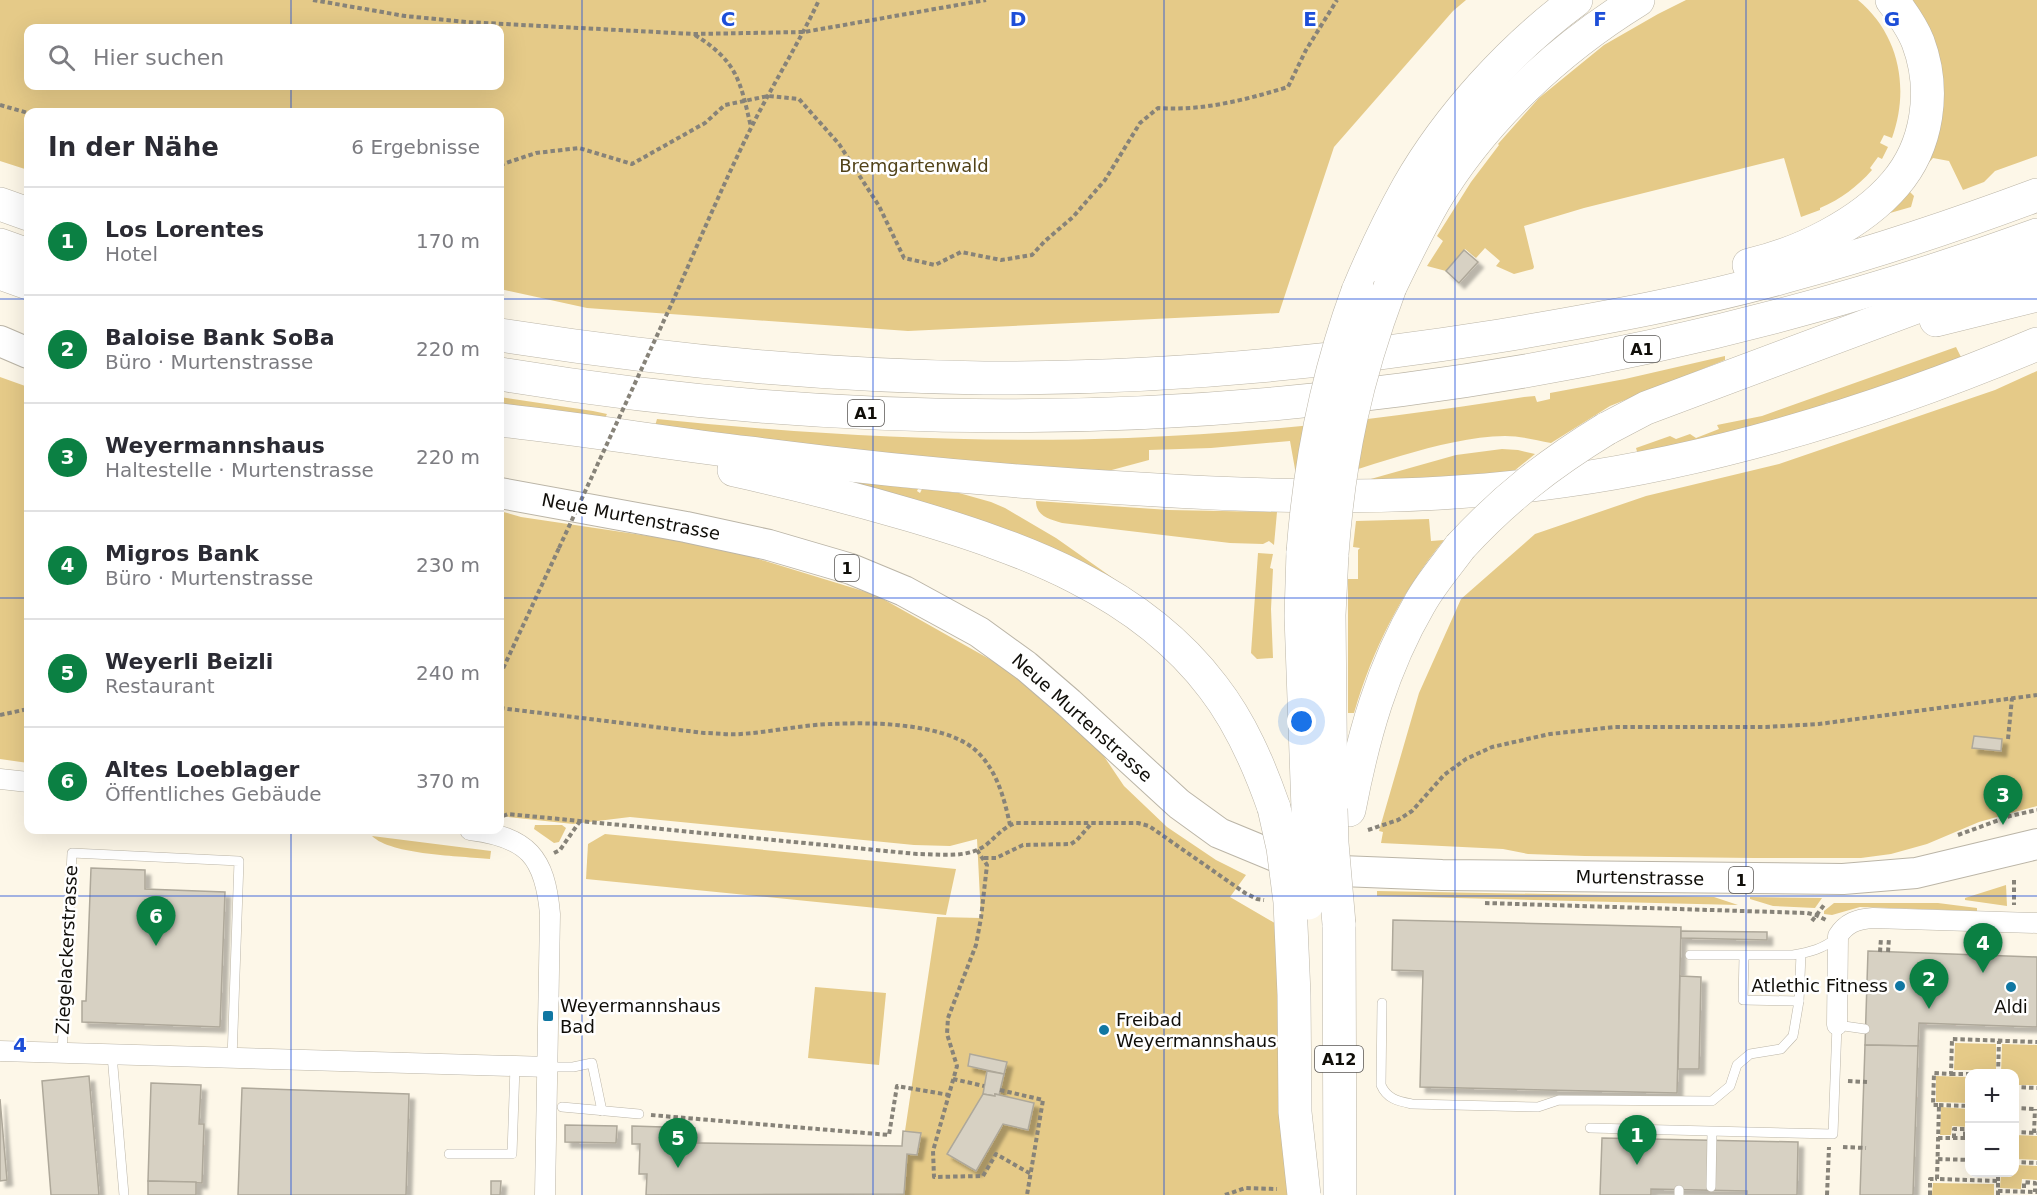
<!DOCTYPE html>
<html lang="de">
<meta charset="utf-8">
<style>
:root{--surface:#fff;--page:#f2f2f3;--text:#2b2b33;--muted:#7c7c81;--line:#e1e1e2;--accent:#0b8043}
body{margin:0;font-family:"DejaVu Sans",sans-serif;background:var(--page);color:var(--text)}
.controls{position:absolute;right:18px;bottom:18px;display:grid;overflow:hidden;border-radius:12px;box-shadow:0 6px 24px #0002}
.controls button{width:54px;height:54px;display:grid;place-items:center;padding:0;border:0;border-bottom:2px solid var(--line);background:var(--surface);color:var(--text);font:30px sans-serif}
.you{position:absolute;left:1302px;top:722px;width:21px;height:21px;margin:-15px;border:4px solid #fff;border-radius:50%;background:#1a73e8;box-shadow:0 0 0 9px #1a73e833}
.badge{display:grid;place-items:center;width:39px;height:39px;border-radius:50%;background:var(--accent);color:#fff;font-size:20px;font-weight:700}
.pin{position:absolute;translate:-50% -50px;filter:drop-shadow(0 2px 3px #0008)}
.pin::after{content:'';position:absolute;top:32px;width:21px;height:18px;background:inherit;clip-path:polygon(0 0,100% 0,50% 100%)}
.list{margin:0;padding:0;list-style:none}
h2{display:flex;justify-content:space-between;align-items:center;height:78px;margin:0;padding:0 24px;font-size:26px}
h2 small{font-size:20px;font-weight:400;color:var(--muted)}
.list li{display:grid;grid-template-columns:39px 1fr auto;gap:18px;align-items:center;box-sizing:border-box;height:108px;padding:0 24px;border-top:2px solid var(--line)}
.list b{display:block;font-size:22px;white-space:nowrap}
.list p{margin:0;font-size:20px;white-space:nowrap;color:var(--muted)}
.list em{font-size:20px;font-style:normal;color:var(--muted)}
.icon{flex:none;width:33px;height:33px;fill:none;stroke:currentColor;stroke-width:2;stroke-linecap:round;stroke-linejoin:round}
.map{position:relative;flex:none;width:2037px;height:1195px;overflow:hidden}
.search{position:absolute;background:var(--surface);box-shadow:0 6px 24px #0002;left:24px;top:24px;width:480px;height:66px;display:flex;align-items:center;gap:15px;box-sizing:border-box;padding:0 21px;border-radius:12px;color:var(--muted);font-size:22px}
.panel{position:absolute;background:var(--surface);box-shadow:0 6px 24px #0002;left:24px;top:108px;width:480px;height:726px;border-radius:12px}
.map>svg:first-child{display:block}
.green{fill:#e5ca88;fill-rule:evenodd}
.building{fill:#d7d1c3;stroke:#aea89a;stroke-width:1.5;filter:url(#shadow)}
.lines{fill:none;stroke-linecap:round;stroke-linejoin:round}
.lane-casing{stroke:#bbb5a7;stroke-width:10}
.street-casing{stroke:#bbb5a7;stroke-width:21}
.primary-casing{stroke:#bbb5a7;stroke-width:32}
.highway-casing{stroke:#bbb5a7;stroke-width:34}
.path{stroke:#878379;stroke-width:4;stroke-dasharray:4.5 3;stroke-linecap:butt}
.lane{stroke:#fff;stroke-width:9}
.street{stroke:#fff;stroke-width:20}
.primary{stroke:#fff;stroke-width:30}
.highway{stroke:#fff;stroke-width:33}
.highway-bridge-casing{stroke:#bbb5a7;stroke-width:34;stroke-linecap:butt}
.path-bridge{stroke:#878379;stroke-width:4;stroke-dasharray:4.5 3;stroke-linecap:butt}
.highway-bridge{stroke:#fff;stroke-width:33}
.grid{fill:none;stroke:#1d4ed8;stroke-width:1.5;stroke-opacity:0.55}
.poi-dot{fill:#1077a2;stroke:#fff;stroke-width:2}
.labels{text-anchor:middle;stroke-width:5;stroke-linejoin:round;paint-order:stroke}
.shield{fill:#fff;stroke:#585653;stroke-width:1.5}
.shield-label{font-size:16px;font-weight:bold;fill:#100e09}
.park-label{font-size:18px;fill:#524319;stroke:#fff}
.street-label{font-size:18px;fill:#100e09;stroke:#fff}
.poi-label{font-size:18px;fill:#100e09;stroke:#fff;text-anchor:start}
.grid-label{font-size:20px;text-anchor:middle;font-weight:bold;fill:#1d4ed8;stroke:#fff;stroke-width:5;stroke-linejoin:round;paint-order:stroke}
</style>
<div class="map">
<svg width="2037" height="1195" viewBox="0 0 2037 1195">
<defs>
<filter id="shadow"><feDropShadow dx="5.5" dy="5.5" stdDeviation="1.5" flood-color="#0004"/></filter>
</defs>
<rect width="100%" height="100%" fill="#fdf7e8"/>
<g class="green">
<path d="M0,0H1466L1453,11L1334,147L1279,313L908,331L587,308L500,289V112H28V170L0,161ZM28,28H500V86H28Z"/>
<path d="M1686,0H1858C1899,34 1910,88 1892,138L1884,135L1880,143L1888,147L1882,159L1878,157L1870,168L1872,170C1857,187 1841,199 1820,208V210L1801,217L1784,158L1584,208L1524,226L1534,267L1533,269L1514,274L1496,266L1500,261L1485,248L1476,258L1465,249L1446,271L1427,266L1443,241L1437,236L1471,182L1499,145L1498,144L1539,98L1604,45L1658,14Z"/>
<path d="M1905,0H2037V156L1995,171L1984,182L1963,190L1949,161L1933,158L1924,168L1921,162Z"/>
<path d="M1909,191L1914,196L1911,207L1876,217Z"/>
<path d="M1956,347L1961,357L1869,394L1826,403L1820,411L1638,455L1636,448L1670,436L1676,439L1690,434L1696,438L1719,429L1717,425L1762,416Z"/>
<path d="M1725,356V360L1610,406L1551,443C1535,440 1520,436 1505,436C1439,437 1363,471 1298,486L1290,441L1211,448L1149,450V460L1082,478L655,426L657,419C814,435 971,444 1128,438C1261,433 1393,418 1524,397L1535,396L1537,402L1550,399V393L1625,379Z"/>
<path d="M2037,371V806L1979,822L1927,844L1891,854L1861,858H1754L1585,856L1528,854L1503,849L1381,843L1383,832L1379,831L1419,693L1461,599L1535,534L1646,496L1779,464L1995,390Z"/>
<path d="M0,377L28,387V763L0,759Z"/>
<path d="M500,397L593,411L607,414L602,424L500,407Z"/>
<path d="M1502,449L1518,450L1535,454L1503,480L1360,482L1456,455Z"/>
<path d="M830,479L918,489L917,491L920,493L922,489L959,493L991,502L1005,508L1056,538L1137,595L1195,651Z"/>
<path d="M1036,501L1169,510L1277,512L1274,545L1269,541L1263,544L1230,543L1062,523C1049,519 1036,516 1036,501Z"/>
<path d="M500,511L521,517L716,546L876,595L1016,674L1097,746L1124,786L1167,827L1216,860L1246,875L1230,897L1285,929L1290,1195H894L904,1194L907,1154L917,1155L921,1133L905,1131L937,917L981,918L977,839L950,846L914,845L630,817L573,824L500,816Z"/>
<path d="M1429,519L1431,541L1444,540C1402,591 1372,650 1354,713H1348V579H1358V550L1360,548L1353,547L1356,521Z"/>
<path d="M1258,553L1273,554L1270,568L1273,569L1271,609L1273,658L1257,659L1251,653Z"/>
<path d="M535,825H562L566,828L559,842L554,843L534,829Z"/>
<path d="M605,834L956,869L946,915L586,879L588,844Z"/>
<path d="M372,836L491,851L490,859C461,856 391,855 372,836Z"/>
<path d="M2006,885L2007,906L1965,900V898Z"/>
<path d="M1377,891L1714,897L1738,905L1377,896Z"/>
<path d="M1750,897L1822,898L1815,908L1773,906L1750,899Z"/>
<path d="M1834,903H1938L1977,908V911L1860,907L1832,915L1824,914V911Z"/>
<path d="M815,987L886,993L879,1065L808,1058Z"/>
<path d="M1955,1043L1996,1044V1070H1954Z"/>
<path d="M2002,1044L2037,1045V1085H2015L2014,1074L2001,1073Z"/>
<path d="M1936,1076L1969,1077V1103L1936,1102Z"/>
<path d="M1941,1107L1969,1109V1136L1968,1127L1952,1126L1951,1135H1940Z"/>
<path d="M2015,1135L2037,1136V1160L2015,1159Z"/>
<path d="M2015,1165L2037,1166V1180L2022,1179L2021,1189L2000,1188L2001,1173L2014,1172Z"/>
<path d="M1933,1183L1994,1184V1195H1932Z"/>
</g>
<g class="building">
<path d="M1464,250L1478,262L1459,283L1446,271Z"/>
<path d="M1974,736L2002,739L2001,751L1972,748Z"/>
<path d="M91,868L145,870V889L225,892L220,1027L82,1022V1001H86Z"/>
<path d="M1393,920L1681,927L1677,1093L1420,1087L1423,971L1392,970Z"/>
<path d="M1681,931L1767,932V940L1681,938Z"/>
<path d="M1868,951L2037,957V1027L1919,1023L1918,1046L1865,1045Z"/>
<path d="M1680,976L1701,977L1699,1069H1678Z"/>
<path d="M1865,1045L1918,1046L1913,1195H1860Z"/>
<path d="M970,1054L1007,1062L1004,1074L968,1066Z"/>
<path d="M987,1071L1004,1074L999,1095L995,1094V1096L983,1094Z"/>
<path d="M89,1076L99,1195H51L42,1081Z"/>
<path d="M151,1083L201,1085L199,1124H204L202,1183L148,1181Z"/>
<path d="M242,1088L409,1094L406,1195H238Z"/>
<path d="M983,1094L995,1096V1094L1034,1103L1028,1130L1003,1124L976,1171L947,1154Z"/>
<path d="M0,1099L7,1180L0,1181Z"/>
<path d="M565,1125L617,1126L616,1143L565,1142Z"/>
<path d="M632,1126L695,1128V1143H701L902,1146L903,1131L921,1133L917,1155L907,1154L904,1194L646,1195L647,1174H639L640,1144H632Z"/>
<path d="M1602,1138L1798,1142L1797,1195H1747V1191L1651,1189V1195H1600Z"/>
<path d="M148,1181L196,1182V1195H148Z"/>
<path d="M491,1181H501L500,1195H491Z"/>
</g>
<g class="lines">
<defs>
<g id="lane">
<path d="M1690,955H1793C1810,952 1823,949 1836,938"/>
<path d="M1744,956L1743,1000L1799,1001"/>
<path d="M1382,1003L1381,1085C1387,1099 1398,1101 1412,1104L1538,1107L1559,1100L1712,1101L1730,1086L1737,1065L1750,1054L1781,1049L1793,1036L1799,1001L1801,954"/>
<path d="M62,1053L72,853L239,861L232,1059"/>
<path d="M112,1055L124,1195"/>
<path d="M548,1067H573L592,1063L602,1111"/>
<path d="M562,1107L639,1114"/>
<path d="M1590,1128L1833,1134L1837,1025L1865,1029"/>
<path d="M449,1154H512L515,1066"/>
<path d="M1711,1187L1712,1132"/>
<path d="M1679,1195V1190"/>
</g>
<g id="street">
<path d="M0,779L28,782"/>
<path d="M470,830C528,837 545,857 550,914L545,1195"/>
<path d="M1837,1025L1838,936C1846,923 1857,919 1873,918L2037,923"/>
<path d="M0,1051L548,1067"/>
</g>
<g id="primary">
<path d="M0,341L28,353"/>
<path d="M500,493L686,527L769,545L851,569L904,591L979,632L1026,666L1069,703L1179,804L1219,833L1277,857L1316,870L1442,875L1843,879L1916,873L2037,844"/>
</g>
<g id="highway">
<path d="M0,204L28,214"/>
<path d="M0,245L28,255"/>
<path d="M1749,265C1799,254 1861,224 1895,184C1928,146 1936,90 1918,42C1912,27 1902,13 1892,0"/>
<path d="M0,273L28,283"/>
<path d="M1390,287C1404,258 1418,229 1434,201C1483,119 1557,50 1638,0"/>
<path d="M1358,291C1373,255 1389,221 1408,187C1448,117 1511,48 1576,0"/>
<path d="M1936,320L2037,295"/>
<path d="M500,335C660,360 821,376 984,378C1156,379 1329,363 1499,336C1600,319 1700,301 1798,273C1879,251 1959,224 2037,195"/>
<path d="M500,374C1015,460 1546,413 2037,235"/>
<path d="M500,420C583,429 665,443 749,453C879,470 1009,482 1140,489C1280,498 1423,501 1563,481C1727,458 1885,408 2037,344"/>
<path d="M1606,429L1646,408L2037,262"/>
<path d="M734,470C793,483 852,498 910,515C1022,548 1140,590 1213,687C1241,723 1259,765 1274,808"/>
<path d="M1303,552L1301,616L1308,809"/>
<path d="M1331,809L1329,615L1332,554"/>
<path d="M1349,810C1363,737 1382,668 1420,603C1431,583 1447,565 1460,547"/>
<path d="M1339,924L1340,1195"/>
</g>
</defs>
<use href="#lane" class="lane-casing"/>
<use href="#street" class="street-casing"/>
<use href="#primary" class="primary-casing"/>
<use href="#highway" class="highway-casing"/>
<g class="path">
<path d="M313,0L405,16L466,22L694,34L804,32L986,0"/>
<path d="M695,35C738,62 740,81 751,127"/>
<path d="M0,105L28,113"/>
<path d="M500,165L536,153L579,148L632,164L705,123L725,105L768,96L799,99L839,144L879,206L904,258L935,265L961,252L1001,260L1032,255L1045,241L1073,217L1105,180L1140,123L1158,108C1203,111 1245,100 1288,87L1306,50L1337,0"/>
<path d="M672,303C698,244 723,184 752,126C773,84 799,43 819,0"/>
<path d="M500,675L559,548"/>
<path d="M500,708L704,733C716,733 729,735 741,734C771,732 801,725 831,724C871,722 941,723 973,748C996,767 1004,797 1010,825"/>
<path d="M0,715L28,709"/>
<path d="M2008,739L2012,698"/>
<path d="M503,816L508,814L917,854C939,854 967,859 986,845C996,837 1003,827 1016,823H1138L1149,826L1245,893L1257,899L1264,900"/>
<path d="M1368,830L1398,820L1412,811L1444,775L1466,759L1492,747L1550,734L1615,727H1766L1819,724L2037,695"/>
<path d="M1958,835L2010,816L2037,810"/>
<path d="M977,850L987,865L981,918L976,945L948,1018L947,1034L957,1066L933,1151L934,1177L983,1176L996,1154L1031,1174"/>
<path d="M554,853L560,850L580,821"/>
<path d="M984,858H996L1023,845L1071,844L1077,840L1091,824"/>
<path d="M2014,880V905"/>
<path d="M1485,903L1807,913L1816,915L1826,920"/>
<path d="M1812,921L1824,905"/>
<path d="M1880,952L1881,938"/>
<path d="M1888,952L1889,938"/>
<path d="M1951,1074H1970"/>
<path d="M1998,1074L1999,1041"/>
<path d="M953,1079L984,1086"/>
<path d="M1848,1081L1867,1082"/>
<path d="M2014,1087L2037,1088"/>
<path d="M1000,1090L1043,1100L1027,1195"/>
<path d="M1939,1105L1970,1106"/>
<path d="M2014,1108L2036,1109"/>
<path d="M651,1115L889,1135L897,1086L949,1095"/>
<path d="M2014,1132L2037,1133"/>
<path d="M2034,1133L2035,1109"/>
<path d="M1938,1138H1970"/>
<path d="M1954,1138V1129H1965V1136"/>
<path d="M1843,1147L1866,1148"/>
<path d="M1938,1159L1970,1160"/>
<path d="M2014,1162L2037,1163"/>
<path d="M1998,1181V1172"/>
<path d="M2024,1188V1182L2035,1183V1192"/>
<path d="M1998,1191L2037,1192"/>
<path d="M1225,1195L1245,1188L1277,1189"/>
<path d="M1827,1195L1829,1147"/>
<path d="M1930,1195V1179H1937"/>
<path d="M1998,1195V1181L1937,1179L1939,1105H1933L1934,1073L1951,1074L1952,1039L2037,1042"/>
</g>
<use href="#lane" class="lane"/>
<use href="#street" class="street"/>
<use href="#primary" class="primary"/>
<use href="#highway" class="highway"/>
<defs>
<g id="highway-bridge">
<path d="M1460,547C1505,498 1549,464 1606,429"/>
<path d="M1303,552C1310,461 1327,375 1358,291"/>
<path d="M1332,554C1339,457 1356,378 1390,287"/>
<path d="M1274,808L1283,848L1290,902L1294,995L1295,1112L1304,1195"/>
<path d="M1308,809V903"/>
<path d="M1331,809L1332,843L1339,924"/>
</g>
</defs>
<use href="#highway-bridge" class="highway-bridge-casing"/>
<path class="path-bridge" d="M559,548L672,303"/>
<use href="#highway-bridge" class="highway-bridge"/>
</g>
<path class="grid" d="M291,0V28M582,0V1195M873,0V1195M1164,0V1195M1455,0V1195M1746,0V1195M291,86V112M0,299H28M500,299H2037M0,598H28M500,598H2037M291,830V1195M0,896H2037"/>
<g class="poi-dot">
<circle cx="1900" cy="986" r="6"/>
<circle cx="2011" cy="987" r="6"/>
<rect x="542" y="1010" width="12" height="12" rx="3"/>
<circle cx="1104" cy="1030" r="6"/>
</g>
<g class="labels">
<g class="shield">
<rect x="1624" y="336" width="36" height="26" rx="4.5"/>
<rect x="848" y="400" width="36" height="26" rx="4.5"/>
<rect x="835" y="555" width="24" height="26" rx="4.5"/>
<rect x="1729" y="867" width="24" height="26" rx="4.5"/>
<rect x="1315" y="1046" width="48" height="26" rx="4.5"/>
</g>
<g class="shield-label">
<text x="1642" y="355">A1</text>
<text x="866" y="419">A1</text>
<text x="847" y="574">1</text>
<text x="1741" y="886">1</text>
<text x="1339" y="1065">A12</text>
</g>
<g class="park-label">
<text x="914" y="172">Bremgartenwald</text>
</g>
<g class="street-label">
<text transform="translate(631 517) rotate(11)" y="6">Neue Murtenstrasse</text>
<text transform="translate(1082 718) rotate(42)" y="6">Neue Murtenstrasse</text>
<text transform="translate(1640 878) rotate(1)" y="6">Murtenstrasse</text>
<text transform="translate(67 950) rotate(-87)" y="6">Ziegelackerstrasse</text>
</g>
<g class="poi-label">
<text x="1888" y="992" text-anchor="end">Atlethic Fitness</text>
<text x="560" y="1012">Weyermannshaus<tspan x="560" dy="21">Bad</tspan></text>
<text x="2011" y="1013" text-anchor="middle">Aldi</text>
<text x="1116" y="1026">Freibad<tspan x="1116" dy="21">Weyermannshaus</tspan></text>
</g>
</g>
<g class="grid-label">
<text x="728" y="26">C</text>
<text x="1018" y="26">D</text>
<text x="1310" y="26">E</text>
<text x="1600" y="26">F</text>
<text x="1892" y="26">G</text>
<text x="20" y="1052">4</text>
</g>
</svg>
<div class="controls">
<button>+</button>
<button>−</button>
</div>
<div class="you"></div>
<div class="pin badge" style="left:1637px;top:1165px">1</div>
<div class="pin badge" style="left:1929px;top:1009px">2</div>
<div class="pin badge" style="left:2003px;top:825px">3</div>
<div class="pin badge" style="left:1983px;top:973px">4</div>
<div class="pin badge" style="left:678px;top:1168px">5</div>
<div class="pin badge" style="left:156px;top:946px">6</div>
<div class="search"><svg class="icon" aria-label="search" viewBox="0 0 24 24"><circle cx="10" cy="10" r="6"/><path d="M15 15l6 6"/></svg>Hier suchen</div>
<section class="panel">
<h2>In der Nähe<small>6 Ergebnisse</small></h2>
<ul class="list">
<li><span class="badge">1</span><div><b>Los Lorentes</b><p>Hotel</p></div><em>170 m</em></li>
<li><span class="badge">2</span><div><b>Baloise Bank SoBa</b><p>Büro · Murtenstrasse</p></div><em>220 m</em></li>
<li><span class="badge">3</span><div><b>Weyermannshaus</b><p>Haltestelle · Murtenstrasse</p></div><em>220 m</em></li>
<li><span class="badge">4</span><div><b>Migros Bank</b><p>Büro · Murtenstrasse</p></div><em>230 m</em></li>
<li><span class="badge">5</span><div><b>Weyerli Beizli</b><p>Restaurant</p></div><em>240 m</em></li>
<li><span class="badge">6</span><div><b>Altes Loeblager</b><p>Öffentliches Gebäude</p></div><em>370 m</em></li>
</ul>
</section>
</div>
